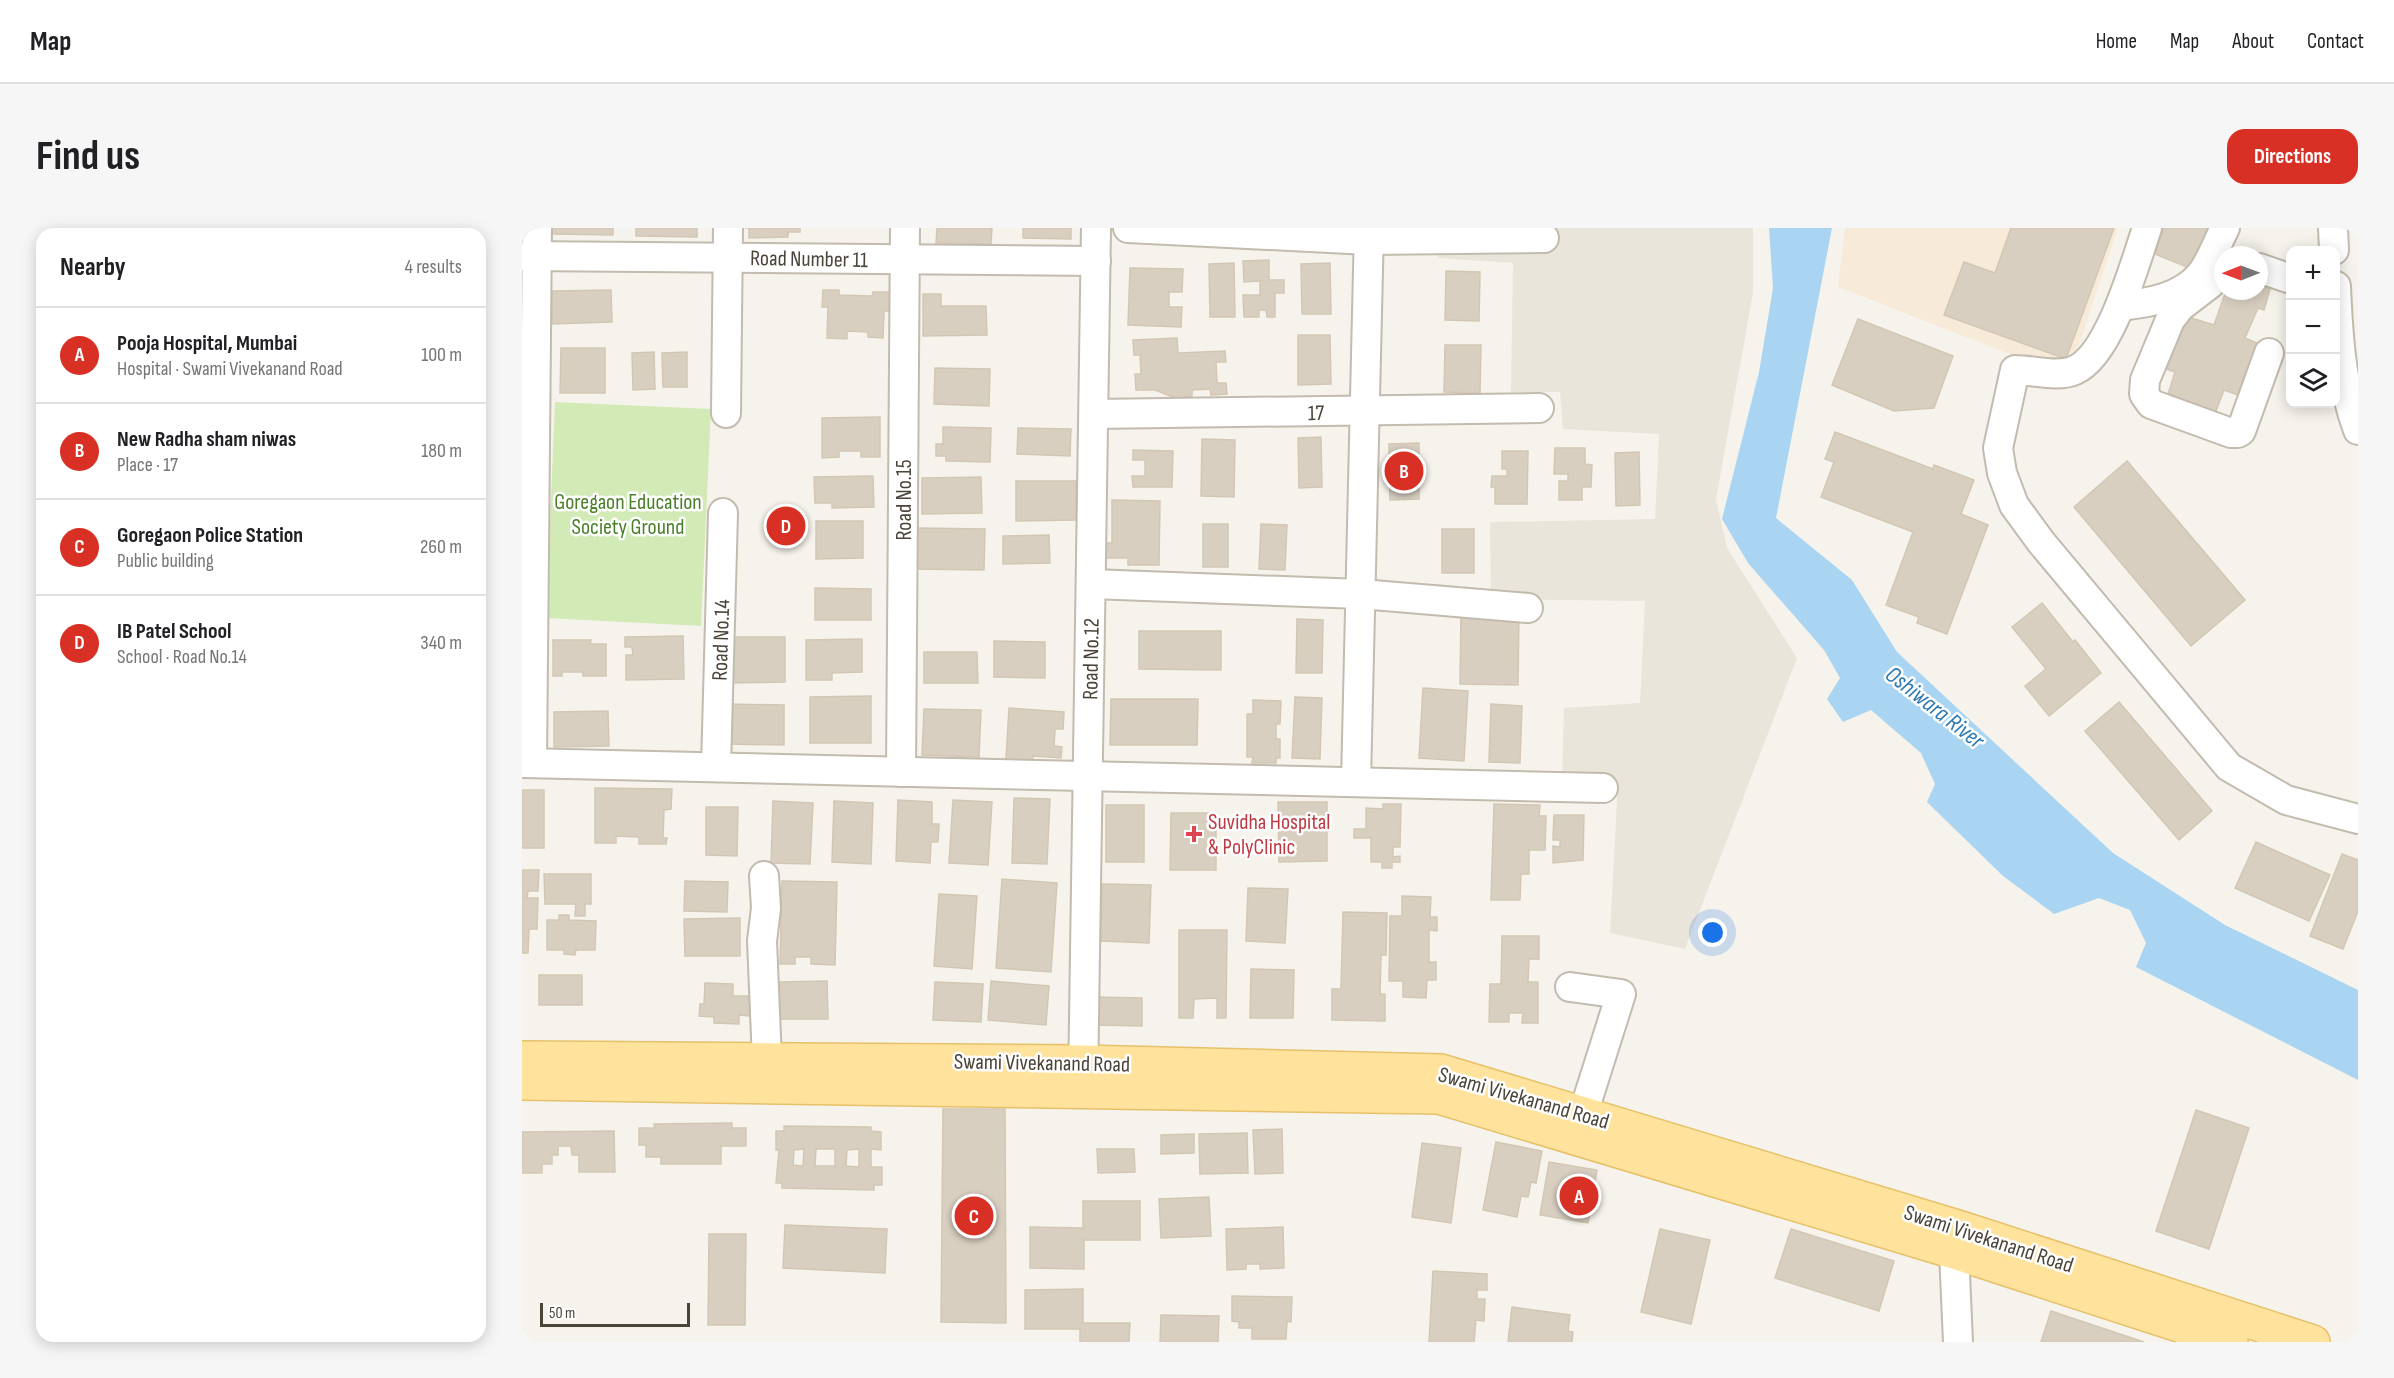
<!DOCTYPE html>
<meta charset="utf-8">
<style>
:root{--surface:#fff;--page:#f6f6f6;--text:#202124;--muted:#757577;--line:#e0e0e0;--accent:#d93025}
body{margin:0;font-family:"Sofia Sans Condensed",sans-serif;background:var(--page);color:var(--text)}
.controls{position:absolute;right:18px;top:18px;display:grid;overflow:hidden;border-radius:12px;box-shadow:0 3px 15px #0003}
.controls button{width:54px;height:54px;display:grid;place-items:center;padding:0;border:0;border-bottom:2px solid var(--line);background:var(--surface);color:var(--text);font:30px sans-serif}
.compass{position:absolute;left:1692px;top:18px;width:54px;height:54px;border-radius:50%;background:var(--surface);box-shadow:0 3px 15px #0003;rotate:269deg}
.scale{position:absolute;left:18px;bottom:15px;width:150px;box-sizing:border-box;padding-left:6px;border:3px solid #4b4439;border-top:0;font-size:16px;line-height:21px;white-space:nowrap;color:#4b4439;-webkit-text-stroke:4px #fff;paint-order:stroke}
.you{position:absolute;left:1191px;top:705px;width:21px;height:21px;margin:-15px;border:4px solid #fff;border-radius:50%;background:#1a73e8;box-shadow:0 0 0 9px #1a73e833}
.badge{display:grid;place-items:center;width:39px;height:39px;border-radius:50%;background:var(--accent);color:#fff;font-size:20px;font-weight:700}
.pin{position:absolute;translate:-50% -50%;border:3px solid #fff;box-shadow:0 2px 6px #0006}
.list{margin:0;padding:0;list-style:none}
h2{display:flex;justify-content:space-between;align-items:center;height:78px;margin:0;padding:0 24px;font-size:26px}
h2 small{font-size:20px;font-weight:400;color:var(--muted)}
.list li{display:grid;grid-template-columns:39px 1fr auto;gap:18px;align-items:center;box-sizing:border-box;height:96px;padding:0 24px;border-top:2px solid var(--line)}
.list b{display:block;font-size:22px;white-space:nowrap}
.list p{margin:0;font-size:20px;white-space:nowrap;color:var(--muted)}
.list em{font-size:20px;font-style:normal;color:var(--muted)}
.icon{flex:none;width:33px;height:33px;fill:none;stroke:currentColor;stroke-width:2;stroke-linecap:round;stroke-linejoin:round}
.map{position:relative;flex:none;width:1836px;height:1114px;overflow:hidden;border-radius:18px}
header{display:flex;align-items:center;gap:36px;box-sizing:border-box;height:84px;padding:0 30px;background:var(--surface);border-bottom:2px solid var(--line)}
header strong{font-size:28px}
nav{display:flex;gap:33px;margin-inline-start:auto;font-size:21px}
.intro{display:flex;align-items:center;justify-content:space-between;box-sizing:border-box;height:144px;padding:0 36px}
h1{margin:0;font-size:42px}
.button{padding:15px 27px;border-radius:18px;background:var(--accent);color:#fff;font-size:21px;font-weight:700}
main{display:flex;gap:36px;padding:0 36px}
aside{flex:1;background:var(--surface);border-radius:18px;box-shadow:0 3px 15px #0003}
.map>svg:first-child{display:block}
.residential{fill:#eae5da}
.commercial{fill:#f7ead8}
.green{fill:#d2eab5}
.water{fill:#a9d4f2}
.building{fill:#d8cfc1;stroke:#d3c7b4;stroke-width:1.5;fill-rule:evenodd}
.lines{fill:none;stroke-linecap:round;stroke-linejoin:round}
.minor-casing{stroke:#c2bbae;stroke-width:32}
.major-casing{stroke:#e6c16a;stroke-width:36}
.minor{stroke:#fff;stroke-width:28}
.major{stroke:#ffe39c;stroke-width:33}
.health-dot{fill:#e0444e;stroke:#fff;stroke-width:2}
.labels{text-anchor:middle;stroke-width:5;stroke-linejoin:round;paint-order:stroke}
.street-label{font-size:22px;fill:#4b4439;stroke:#fff}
.park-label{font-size:22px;fill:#4a7f2a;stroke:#fff}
.health-label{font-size:22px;fill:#be3a42;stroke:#fff;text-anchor:start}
.water-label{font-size:24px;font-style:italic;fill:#2e7ab2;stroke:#fff}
</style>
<header>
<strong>Map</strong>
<nav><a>Home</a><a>Map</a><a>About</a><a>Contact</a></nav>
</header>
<div class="intro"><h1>Find us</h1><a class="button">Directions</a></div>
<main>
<aside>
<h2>Nearby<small>4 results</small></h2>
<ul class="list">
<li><span class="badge">A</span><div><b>Pooja Hospital, Mumbai</b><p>Hospital · Swami Vivekanand Road</p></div><em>100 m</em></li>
<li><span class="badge">B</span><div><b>New Radha sham niwas</b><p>Place · 17</p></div><em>180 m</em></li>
<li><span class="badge">C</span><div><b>Goregaon Police Station</b><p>Public building</p></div><em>260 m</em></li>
<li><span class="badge">D</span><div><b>IB Patel School</b><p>School · Road No.14</p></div><em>340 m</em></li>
</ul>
</aside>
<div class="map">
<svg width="1836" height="1114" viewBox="0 0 1836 1114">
<rect width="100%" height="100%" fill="#f6f3ec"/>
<path class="residential" d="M917,0H1231V65L1194,271L1205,320L1275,430L1163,721L1088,705L1096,554L1040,551L1042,480L1118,475L1123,373L969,371L968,294L1133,291L1137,206L1041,201L1038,164H989L991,35L916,30Z"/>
<path class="commercial" d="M1323,0H1596L1555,123L1508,134L1316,59Z"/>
<path class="green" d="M33,174L189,181L179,398L24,390Z"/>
<path class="water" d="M1247,0H1310L1254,290L1330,352L1375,424L1591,625L1703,697L1836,762V852L1614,739L1624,715L1608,682L1577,670L1532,686L1481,648L1405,574L1413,556L1399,525L1349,482L1321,494L1305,471L1318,450L1302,422L1226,335L1200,291L1237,144L1251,60Z"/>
<g class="building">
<path d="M29,0H91V7L29,6Z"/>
<path d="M114,0H175V9L114,8Z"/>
<path d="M223,0H278V4H266V9L227,10V0Z"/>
<path d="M415,0H470L469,16L414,15Z"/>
<path d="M501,0H549V11L501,10Z"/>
<path d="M1489,0H1592L1544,131L1422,87L1442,34L1473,45Z"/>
<path d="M1642,0H1692L1675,43L1633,26Z"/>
<path d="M747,32V52H762V65H753V89H745L744,82H737V89H722L721,67H738V53L722,54L721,33Z"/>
<path d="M712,35L713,89H688L687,36Z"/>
<path d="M808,35L809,86H780L779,36Z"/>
<path d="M608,40L661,41L660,64H647V79H660L659,99L606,97Z"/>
<path d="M924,43L958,44L957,93L923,92Z"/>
<path d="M1737,57L1748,61L1742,82L1736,80L1723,110L1735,115L1716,167L1702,162L1694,183L1646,166L1653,144L1644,141L1663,88L1692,97L1704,63H1737Z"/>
<path d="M89,62L90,94L30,96V63Z"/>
<path d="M301,62H317V67L350,68L351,64H372L371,83H362L361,110L346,109V104L325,103V111L305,110L306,79H300Z"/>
<path d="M401,66H419V78H464L465,107L401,108Z"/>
<path d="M1336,91L1431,128L1412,180L1372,183L1310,157Z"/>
<path d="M776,107H808L809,156L776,157Z"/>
<path d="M655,110L656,125L703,123L704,134H694L695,155H704L705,166L689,167L688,161L670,162V168L656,171L633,162H614L613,146H619L618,127H612L611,112Z"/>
<path d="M923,117H959L958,165L922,164Z"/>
<path d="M39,120H83V165H38Z"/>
<path d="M132,124L133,161L111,162L110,125Z"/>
<path d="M165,124V159H141L140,125Z"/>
<path d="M413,140L468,141L467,178L412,176Z"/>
<path d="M358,189V229H339V223H317V229L300,230V190Z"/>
<path d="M421,199L469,200L468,234L424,233V228H414V216H421Z"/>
<path d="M496,200L549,201L548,228L495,226Z"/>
<path d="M1313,204L1411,241L1412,237L1452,252L1439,286L1466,297L1425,406L1395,395L1397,389L1364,377L1391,304L1299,269L1312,234L1303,231Z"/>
<path d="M799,209L800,259L777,260L776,210Z"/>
<path d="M680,211L713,212L712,269L679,268Z"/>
<path d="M897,215V271L868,272L867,216Z"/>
<path d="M1033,220H1063V236L1070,237L1069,259H1060V272H1037V253H1046V246H1032Z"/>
<path d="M611,222L651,223L650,259H611L610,248H623V232H611Z"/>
<path d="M980,223H1006L1005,276H973V259H969L970,248H985V241H980Z"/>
<path d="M1117,224L1118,277L1094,278L1093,225Z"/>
<path d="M1605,233L1723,372L1669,418L1552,279Z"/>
<path d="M351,248L352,279L310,280V275H293L292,249Z"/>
<path d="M459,249L460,285L400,286V250Z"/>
<path d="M494,253H554V292L494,293Z"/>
<path d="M590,272L638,273L637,337H606V330H583V315H590Z"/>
<path d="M294,293H341V330L294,331Z"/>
<rect x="681" y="296" width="25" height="43"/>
<path d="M739,296L765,297L763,342L737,341Z"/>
<path d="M395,300L463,301L462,342L394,341Z"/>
<rect x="920" y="301" width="32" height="44"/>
<path d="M527,307L528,335L481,336V308Z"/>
<path d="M293,360L349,361V392H293Z"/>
<path d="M1520,375L1551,414L1553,412L1579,445L1527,488L1503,458L1524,441L1490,399Z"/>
<path d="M939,384L997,385L996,457L938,456Z"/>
<path d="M775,391L801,392L800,445H774Z"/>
<path d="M617,403H699V442L617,441Z"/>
<path d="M161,408L162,451L104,452V427H111L110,419H103V409Z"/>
<path d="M207,409H263V454L207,455Z"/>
<path d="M340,411V444L310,445V452H284V412Z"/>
<path d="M31,412H69L68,416H84V448H61V444H40V448H31Z"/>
<path d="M472,413L523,414V450L472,449Z"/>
<path d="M402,424H455L456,455H402Z"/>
<path d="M901,460L946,463L942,533L897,530Z"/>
<path d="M349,468V515H288V469Z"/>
<path d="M773,469L800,470L798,531L770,530Z"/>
<path d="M589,471H676L675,517H588Z"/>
<path d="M731,472L759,473L758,496H754V511H758V530H754V535H730L731,529H725V486H731Z"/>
<path d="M1597,474L1690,583L1657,612L1563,503Z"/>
<path d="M205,476L262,477V517L205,516Z"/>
<path d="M969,476L1000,478L998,535L967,534Z"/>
<path d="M487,480L542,484L541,501H533L532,518L540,519L539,530L511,528L510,533L484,531Z"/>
<path d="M402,481L459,482L457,529L400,527Z"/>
<path d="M86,483L87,518L32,519V484Z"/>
<path d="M73,560L150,561L149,581L142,582L141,610H145L144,616H117V609L94,608V615H73Z"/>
<rect x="0" y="562" width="22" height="58"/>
<path d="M492,570L528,571L525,636L490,635Z"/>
<path d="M376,572L410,574V596H417L416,614H409L408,635L374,633Z"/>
<path d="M431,572L470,574L466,637L427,635Z"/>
<path d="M251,573L291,575L288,636L249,635Z"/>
<path d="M312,573L351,575L349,636L310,634Z"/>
<path d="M756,574H805V633L757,634Z"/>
<path d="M861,576H879L878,619H871V629L878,628V634H870V640H860V634H849V610H832V601H844V580L861,581Z"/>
<path d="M972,576L1018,577L1017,588H1024L1023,622H1007V646H999L998,672H969Z"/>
<rect x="584" y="577" width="38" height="57"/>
<path d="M184,579H216L215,628L184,627Z"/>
<path d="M649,585H694V642H648Z"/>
<path d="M1032,587H1062L1061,632L1031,635V618L1038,619V612H1031Z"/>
<path d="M1734,614L1808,647L1787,693L1713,660Z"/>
<path d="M1820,626L1836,632V683L1821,721L1788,708Z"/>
<path d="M0,642H17L16,663H6L5,670H16L15,701H7L6,725H0Z"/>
<path d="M22,646H69V676H63V688H53L54,676H23Z"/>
<path d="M480,651L535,655L529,744L474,740Z"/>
<path d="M163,653L206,654L205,684L162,683Z"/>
<path d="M260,653L315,654L313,737L289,736V729H273V736H258Z"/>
<path d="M580,656L629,657L627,715L579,713Z"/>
<path d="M726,660L766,661L763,715L724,713Z"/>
<path d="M417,666L455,668L450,741L412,738Z"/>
<path d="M880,668L909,669L908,689H915V703L907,702V734H914V752H905L904,770L881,769V753H867L868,688H880Z"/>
<path d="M821,684L865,685L864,727H859L858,766H863V793L810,792V761H819Z"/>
<path d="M37,687H47V692L74,693L73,722H54L53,727L42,726V722H25V692H37Z"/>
<path d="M218,690V728H163L162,691Z"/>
<path d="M657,702H705L704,790H695V770L672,771L671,790H657Z"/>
<path d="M980,708H1017V731H1007L1006,754H1016V795H1000L1001,785H987V794H967L968,756H979Z"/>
<path d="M729,741L772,742L771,790H728Z"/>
<rect x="17" y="747" width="43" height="30"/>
<path d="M305,753L306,791H257L256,754Z"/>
<path d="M469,753L527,758L524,797L466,792Z"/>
<path d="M413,754L461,756L459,794L411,792Z"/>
<path d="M183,755L211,756V768H229L228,788L217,787V796L192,795V789L177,788L178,776H182Z"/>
<path d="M575,769L620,770V798L574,797Z"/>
<path d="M421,881H483L484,1095L419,1094Z"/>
<path d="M1674,882L1727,900L1687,1021L1634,1003Z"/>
<path d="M210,895V900H224V918H199V936H139V929H124V917H117V900H133L132,896Z"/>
<path d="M262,898L349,899V903L359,904V922L349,921V939H360V957H352V962L260,960V955H254L257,922H254V903H262ZM282,921L281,938L271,937L272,922ZM294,921H313V938H293ZM337,921V939L324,938L325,922Z"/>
<path d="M760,901L761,945L733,946L731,902Z"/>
<path d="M92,903L93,944H57V927H50L49,918H36V927H30V936H20V945H0V904Z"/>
<path d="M725,905L726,945L678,946L677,906Z"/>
<path d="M672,906V925L639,926V907Z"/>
<path d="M974,914L1020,923L1014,955L1009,954L1006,969L999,968L995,989L961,982Z"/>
<path d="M900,915L939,920L929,995L890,989Z"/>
<path d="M575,921H612L613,944L576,945Z"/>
<path d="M1027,934L1075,942L1066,995L1018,987Z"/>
<path d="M687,969L689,1008L639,1010L637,971Z"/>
<path d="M561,973H618V1012H562V1041L508,1040V999L561,1000Z"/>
<path d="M263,997L365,1001L363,1045L261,1040Z"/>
<path d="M761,999L762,1040L738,1041V1036H724V1041L705,1042L704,1001Z"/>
<path d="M1138,1001L1188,1012L1169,1096L1119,1084Z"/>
<path d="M1269,1001L1372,1033L1357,1083L1253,1050Z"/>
<path d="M187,1006H224L223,1097H186Z"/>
<path d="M911,1043L965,1046V1062H955V1071H963L962,1093L954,1092L952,1114H907Z"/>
<path d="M561,1061V1095H608L607,1114H558V1101H503V1062Z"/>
<path d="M710,1068L770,1069L769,1094L765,1093L764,1111H730V1100H717V1094L710,1093Z"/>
<path d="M990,1079L1048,1087L1046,1103L1051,1104L1050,1114H986Z"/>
<path d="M1529,1083L1622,1114H1519Z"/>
<path d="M639,1087L697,1088L696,1114H638Z"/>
</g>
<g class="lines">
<defs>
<g id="minor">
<path d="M606,0L847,12L1022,10"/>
<path d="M1625,0C1613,35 1588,127 1553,142C1536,150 1511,142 1493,142L1476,220L1480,245L1492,277L1519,314L1707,539L1764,572L1836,591"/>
<path d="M1811,0L1812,22"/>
<path d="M0,28L574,33"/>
<path d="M1701,40L1688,56L1658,79L1648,92L1623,152L1622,166L1629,176L1709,205H1716L1719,203L1747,125"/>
<path d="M1737,40L1766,50"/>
<path d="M1814,58C1816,106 1819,157 1836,202"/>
<path d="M1598,78C1626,75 1660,70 1679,46C1689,33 1695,15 1703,0"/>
<path d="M204,185L206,0"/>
<path d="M572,186L1017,180"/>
<path d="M569,356L839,366L1006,380"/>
<path d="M0,535L1081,560"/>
<path d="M10,535L15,0"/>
<path d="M194,539L201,285"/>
<path d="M379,544L383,0"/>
<path d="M834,554L847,0"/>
<path d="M242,648L244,680L240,713L245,832"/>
<path d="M1048,759L1099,766L1061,886"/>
<path d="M561,856L574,0"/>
<path d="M1436,1114L1432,1024L1438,1003"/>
</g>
<g id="major">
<path d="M0,830L561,834L919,843L1439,1000L1791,1114"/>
<path d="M0,855L917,869L1432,1024L1709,1114"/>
</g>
</defs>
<use href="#minor" class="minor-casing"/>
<use href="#major" class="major-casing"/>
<use href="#minor" class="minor"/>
<use href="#major" class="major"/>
</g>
<path class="health-dot" d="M669 597h6v6h6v6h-6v6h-6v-6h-6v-6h6z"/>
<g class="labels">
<g class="street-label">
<text transform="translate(287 30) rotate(1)" y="8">Road Number 11</text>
<text transform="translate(794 184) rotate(-1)" y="8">17</text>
<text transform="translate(381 272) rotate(-90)" y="8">Road No.15</text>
<text transform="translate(198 412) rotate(-88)" y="8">Road No.14</text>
<text transform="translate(568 431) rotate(-89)" y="8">Road No.12</text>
<text transform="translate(520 834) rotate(1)" y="8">Swami Vivekanand Road</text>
<text transform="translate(1002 869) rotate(16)" y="8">Swami Vivekanand Road</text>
<text transform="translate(1467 1010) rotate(18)" y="8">Swami Vivekanand Road</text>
</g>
<g class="park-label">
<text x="106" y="281">Goregaon Education<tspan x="106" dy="25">Society Ground</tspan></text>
</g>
<g class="health-label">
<text x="686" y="601">Suvidha Hospital<tspan x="686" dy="25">&amp; PolyClinic</tspan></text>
</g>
<g class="water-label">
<text transform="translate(1413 479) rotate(38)" y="8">Oshiwara River</text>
</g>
</g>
</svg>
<div class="controls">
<button>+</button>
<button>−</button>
<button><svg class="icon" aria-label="layers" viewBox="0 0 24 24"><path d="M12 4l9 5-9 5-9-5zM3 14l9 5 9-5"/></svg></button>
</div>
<svg class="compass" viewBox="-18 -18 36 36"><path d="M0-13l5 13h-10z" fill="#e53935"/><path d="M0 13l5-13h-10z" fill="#757577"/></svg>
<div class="scale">50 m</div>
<div class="you"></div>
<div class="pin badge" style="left:1057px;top:968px">A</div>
<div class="pin badge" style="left:882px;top:243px">B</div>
<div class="pin badge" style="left:452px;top:988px">C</div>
<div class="pin badge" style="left:264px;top:298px">D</div>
</div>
</main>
